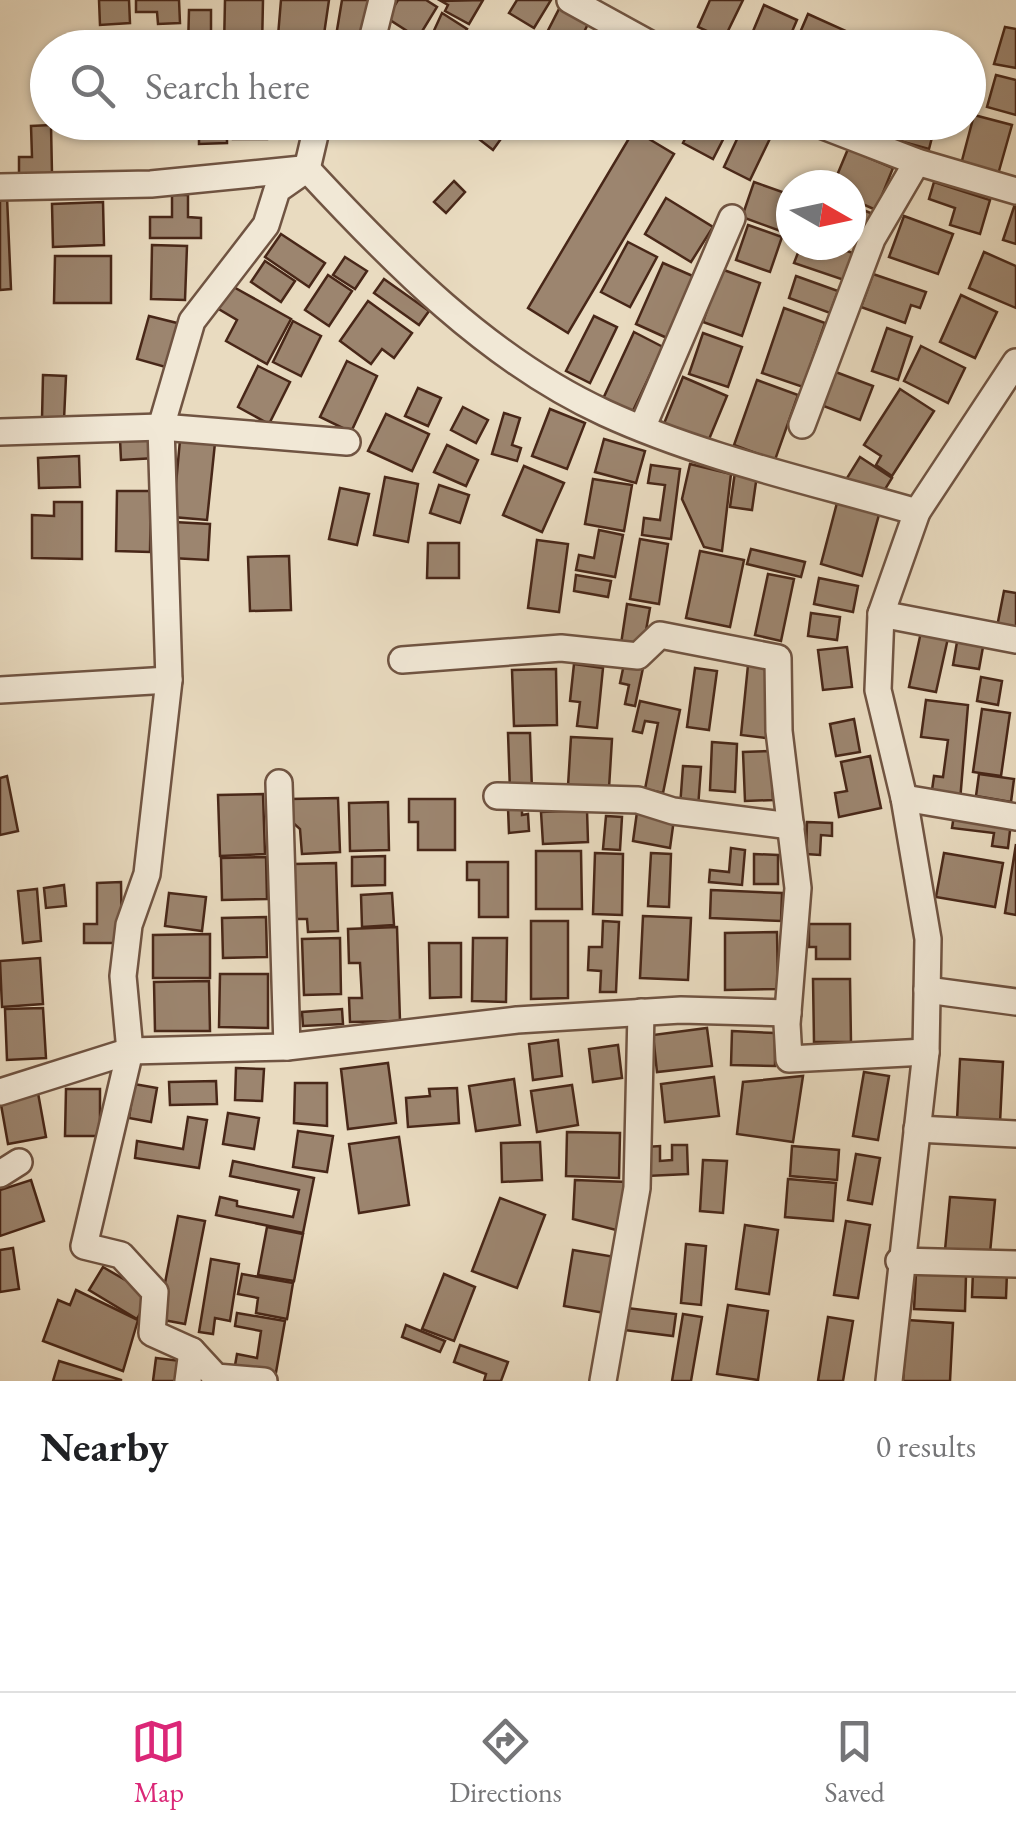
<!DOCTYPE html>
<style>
:root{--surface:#fff;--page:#f6f6f6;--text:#202124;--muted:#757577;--line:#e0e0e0;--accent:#db2777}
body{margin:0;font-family:"EB Garamond",serif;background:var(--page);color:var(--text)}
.compass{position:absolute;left:776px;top:170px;width:90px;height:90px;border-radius:50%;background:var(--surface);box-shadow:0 2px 8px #0004;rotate:99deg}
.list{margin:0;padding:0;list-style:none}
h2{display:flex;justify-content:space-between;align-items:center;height:130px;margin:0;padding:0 40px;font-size:42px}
h2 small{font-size:32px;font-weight:400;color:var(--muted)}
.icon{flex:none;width:55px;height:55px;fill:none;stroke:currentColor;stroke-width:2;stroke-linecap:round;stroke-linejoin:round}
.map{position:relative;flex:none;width:1016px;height:1381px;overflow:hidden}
.search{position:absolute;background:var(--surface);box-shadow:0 2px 8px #0004;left:30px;right:30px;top:30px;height:110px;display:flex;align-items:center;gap:25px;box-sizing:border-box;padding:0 35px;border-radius:55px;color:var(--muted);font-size:38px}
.sheet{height:310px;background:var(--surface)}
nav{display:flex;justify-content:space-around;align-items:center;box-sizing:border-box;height:140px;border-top:2px solid var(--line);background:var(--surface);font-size:28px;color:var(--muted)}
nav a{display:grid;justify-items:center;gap:5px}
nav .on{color:var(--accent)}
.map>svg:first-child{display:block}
.building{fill:#9c856f;stroke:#482718;stroke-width:2.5}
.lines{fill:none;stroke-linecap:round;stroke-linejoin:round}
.street-casing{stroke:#705442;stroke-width:30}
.street{stroke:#f1e8d6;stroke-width:25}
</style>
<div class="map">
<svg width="1016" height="1381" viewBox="0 0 1016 1381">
<rect width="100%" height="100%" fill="#e9dbc0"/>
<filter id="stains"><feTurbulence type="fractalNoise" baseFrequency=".002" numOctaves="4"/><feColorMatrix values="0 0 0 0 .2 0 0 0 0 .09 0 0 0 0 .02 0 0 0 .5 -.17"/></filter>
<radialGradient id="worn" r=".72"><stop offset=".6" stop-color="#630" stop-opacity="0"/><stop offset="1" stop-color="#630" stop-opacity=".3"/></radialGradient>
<g class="building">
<path d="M99,0H129L130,23L100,25Z"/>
<path d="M136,0H179L180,23L158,24L157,12H136Z"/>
<path d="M225,0H263L262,48H224Z"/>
<path d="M281,0H329L322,48H277Z"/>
<path d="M342,0H376L358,48H334Z"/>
<path d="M398,0H426L437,7L418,38L387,18Z"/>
<path d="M483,0L469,24L445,11L448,5L441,1Z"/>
<path d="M517,0H551L534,28L509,13Z"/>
<path d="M710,0H743L724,39L698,27Z"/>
<path d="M764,5L797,20L785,48H746Z"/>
<path d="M560,7L589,22L576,48H539Z"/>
<path d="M189,10H211V48H188Z"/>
<path d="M442,13L467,29L455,48H426Z"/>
<path d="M808,14L846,31L838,48H803L807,39L799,35Z"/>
<path d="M1005,27L1016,29V68L994,64Z"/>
<path d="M600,30L625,45L623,48H590Z"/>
<path d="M996,75L1016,80V115L987,107Z"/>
<path d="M974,115L1012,125L997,178L960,168Z"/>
<path d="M199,122H227V143L199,144Z"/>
<rect x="233" y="122" width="34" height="17"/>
<path d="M457,122H513L493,150Z"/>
<path d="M646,122H679L672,136Z"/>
<path d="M693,122H732L713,159L683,143Z"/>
<path d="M745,122L776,126L750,180L724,167Z"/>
<path d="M889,122H936L929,149L885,137Z"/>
<path d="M51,125L52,173L19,175V157H32L31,126Z"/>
<path d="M634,130L674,154L568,333L528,308Z"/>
<path d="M848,149L893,168L876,210L851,199V185H833Z"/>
<path d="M454,181L465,192L446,213L434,202Z"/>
<path d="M754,182L791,195L786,233L742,217Z"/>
<path d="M934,182L990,200L980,234L950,225L955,208L929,199Z"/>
<path d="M172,195H188V217L201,218V238H150V217H172Z"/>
<path d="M0,197H7L11,289L0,290Z"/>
<path d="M666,198L713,227L691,262L645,234Z"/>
<path d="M1016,201V244L1003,240Z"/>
<path d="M103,202L104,245L53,247L52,204Z"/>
<path d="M851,205L873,214L861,241L851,237Z"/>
<path d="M904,216L953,234L938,274L889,257Z"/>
<path d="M748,225L782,237L770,272L736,260Z"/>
<path d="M281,234L325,263L309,287L265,257Z"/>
<path d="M628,242L657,257L630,307L601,292Z"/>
<path d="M152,245L187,246L185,300L151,299Z"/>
<path d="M801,245H829L853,253L844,280L794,263Z"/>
<path d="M984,252L1016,266V308L969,288Z"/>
<path d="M55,256H111V303H54Z"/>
<path d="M345,257L367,271L355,289L333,275Z"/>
<path d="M265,261L295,281L281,302L251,282Z"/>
<path d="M663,263L695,277L667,338L636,324Z"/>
<path d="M721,269L760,283L742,336L703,322Z"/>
<path d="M873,274L926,292L920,308L911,305L905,323L861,307Z"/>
<path d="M328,275L352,291L329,326L305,310Z"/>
<path d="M796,276L838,291L830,313L789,298Z"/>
<path d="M384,279L429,311L419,325L374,293Z"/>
<path d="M230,285L291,319L267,364L226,341L237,320L217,308Z"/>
<path d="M961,295L997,312L975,358L940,342Z"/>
<path d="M368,301L412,333L394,358L382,349L371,364L340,341Z"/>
<path d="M784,308L825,323L803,387L762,373Z"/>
<path d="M149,316L181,324L169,368L137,359Z"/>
<path d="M594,316L617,327L590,383L566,371Z"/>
<path d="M293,321L321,336L301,376L273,362Z"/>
<path d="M887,328L912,337L898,380L872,371Z"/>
<path d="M634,332L663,347L631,415L602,401Z"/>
<path d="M703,333L742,347L728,387L689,374Z"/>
<path d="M921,346L965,368L948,403L904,381Z"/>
<path d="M347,361L377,376L351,432L320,417Z"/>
<path d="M258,366L290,382L269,424L238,407Z"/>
<path d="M833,371L873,386L860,420L821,405Z"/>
<path d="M43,375L66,376L64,420L42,419Z"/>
<path d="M683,377L727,396L707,444L663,426Z"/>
<path d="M757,380L798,395L775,460L734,445Z"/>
<path d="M418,388L441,398L428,426L405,416Z"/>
<path d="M900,389L934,411L892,476L876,465L881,456L864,445Z"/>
<path d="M463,407L488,420L476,443L451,430Z"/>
<path d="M550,409L585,423L567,469L532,456Z"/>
<path d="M504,413L520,418L512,445L521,448L517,461L492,454Z"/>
<path d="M386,414L429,434L412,471L368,451Z"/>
<path d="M154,437L156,458L121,460L120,439Z"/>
<path d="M604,439L645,451L636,483L595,472Z"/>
<path d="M180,440L215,443L207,520L173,517Z"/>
<path d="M447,445L478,460L466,486L434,472Z"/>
<path d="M79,456L80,487L39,488L38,458Z"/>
<path d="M860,457L892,478L879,499L847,478Z"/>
<path d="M690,464L731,474L722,551L704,547L682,499Z"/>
<path d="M651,465L680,469L671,539L642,535L644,518L660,520L665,485L648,483Z"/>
<path d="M524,466L564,483L542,532L503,515Z"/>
<path d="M735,472L757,475L752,510L730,507Z"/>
<path d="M385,477L418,484L408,542L374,535Z"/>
<path d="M593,479L632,485L624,531L585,524Z"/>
<path d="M439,485L469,495L460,523L430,513Z"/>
<path d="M340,488L369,494L357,545L329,539Z"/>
<path d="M117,491H151L150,552L116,551Z"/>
<path d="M838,499L880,511L862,576L821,564Z"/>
<path d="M54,502H82V559L32,558V515L54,516Z"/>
<path d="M174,522L210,524L208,560L172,558Z"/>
<path d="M599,530L623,535L615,577L576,570L579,555L594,558Z"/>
<path d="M640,539L668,544L659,604L630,599Z"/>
<path d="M537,540L568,544L559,612L528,608Z"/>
<path d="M428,543H459V578H427Z"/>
<path d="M751,549L805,562L801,577L747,564Z"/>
<path d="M700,551L744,560L730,627L686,618Z"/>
<path d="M289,556L291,610L250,611L248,557Z"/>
<path d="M768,574L794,579L781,641L755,635Z"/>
<path d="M576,575L611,581L608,597L574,591Z"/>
<path d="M819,578L858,586L853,612L814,604Z"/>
<path d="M1004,591L1016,593V636L996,632Z"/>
<path d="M627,604L650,608L643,647L621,644Z"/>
<path d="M811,613L840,617L837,640L808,636Z"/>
<path d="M921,632L948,638L936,692L909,687Z"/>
<path d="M957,642L983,647L979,669L953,665Z"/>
<path d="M847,647L852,687L823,690L818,650Z"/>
<path d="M574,664L603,668L597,728L577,726L580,702L570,701Z"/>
<path d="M624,664L643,668L635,706L625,704L629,685L620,683Z"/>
<path d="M748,665L772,667L766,738L741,735Z"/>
<path d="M695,668L717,671L709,730L687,727Z"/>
<path d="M556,669L557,725L514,726L512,670Z"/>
<path d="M981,677L1002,681L998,705L977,701Z"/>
<path d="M926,700L968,705L960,801L931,797L934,776L943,777L948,740L921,737Z"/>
<path d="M640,701L680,710L663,793L645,789L658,723L645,721L642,733L633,731Z"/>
<path d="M982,709L1010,713L1001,776L973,772Z"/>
<path d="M854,719L860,752L836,756L830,724Z"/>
<path d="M508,733H530L532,790L510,791Z"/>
<path d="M571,737L612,739L609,788L568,786Z"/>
<path d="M712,742L737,744L735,792L710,790Z"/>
<path d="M771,751L773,800L745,801L743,752Z"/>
<path d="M870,756L881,808L839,817L835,793L847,791L841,762Z"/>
<path d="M683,766L701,767L698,808L680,807Z"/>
<path d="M979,774L1014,779L1011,802L976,796Z"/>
<path d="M7,776L18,831L0,835V778Z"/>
<path d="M263,794L265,854L220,856L218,795Z"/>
<path d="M338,798L340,852L302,854L300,829L291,821L290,799Z"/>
<path d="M409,799H455V850H418V822H409Z"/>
<path d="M388,802L389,850L350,851L349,803Z"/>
<path d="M522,807V815L528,814L529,831L509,833L508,808Z"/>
<path d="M587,810L588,842L543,844L541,812Z"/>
<path d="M637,812L674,819L670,848L633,841Z"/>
<path d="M954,815L1011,822L1008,848L992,846L994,833L952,828Z"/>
<path d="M606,816L622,817L620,850L603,849Z"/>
<path d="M807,822L832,823V836L821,835L820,855L806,854Z"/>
<path d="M1016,844V915L1005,913Z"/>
<path d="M731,848L745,850L742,885L709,882L710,870L729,872Z"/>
<path d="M536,851H581L582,909H536Z"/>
<path d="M595,853L623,854L622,915L593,914Z"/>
<path d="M651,853L671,854L669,907L648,906Z"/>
<path d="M944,853L1003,863L995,907L936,897Z"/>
<path d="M754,854L778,855V884H754Z"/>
<path d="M385,856V885L352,886V857Z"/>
<path d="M266,857L267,899L222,900L221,858Z"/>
<path d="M467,862H508V917H479V880H467Z"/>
<path d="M336,863L338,931L308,932L307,919H295L294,864Z"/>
<path d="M121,882L122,943H84V924H97V883Z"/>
<path d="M64,885L66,906L46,908L44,888Z"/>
<path d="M37,889L41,941L23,943L18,891Z"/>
<path d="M711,890L782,893L781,921L710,918Z"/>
<path d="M169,893L206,897L202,931L165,926Z"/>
<path d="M392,893L394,925L362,927L361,895Z"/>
<path d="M643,916L691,918L688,980L640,978Z"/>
<path d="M266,917L267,957L223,958L222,918Z"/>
<path d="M531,921H568V998L531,999Z"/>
<path d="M603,921L619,922L616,992H600L601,971L588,970L589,947H602Z"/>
<path d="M809,924H850V959H816V947H809Z"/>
<path d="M397,927L400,1021L350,1022L349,998H362L360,963H349L348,929Z"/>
<path d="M777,932L778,989L725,990V933Z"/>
<path d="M210,934V978H153V935Z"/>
<path d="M340,938L341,994L304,995L302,939Z"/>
<path d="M473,938H507L506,1002L472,1001Z"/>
<path d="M429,943H461V997L430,998Z"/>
<path d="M40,958L43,1004L2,1007L0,961Z"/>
<path d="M220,974H268V1028L219,1027Z"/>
<path d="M813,979H850L851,1042H814Z"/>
<path d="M209,981L210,1031H155L154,982Z"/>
<path d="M43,1008L46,1058L7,1060L5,1009Z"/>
<path d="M342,1009L343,1024L303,1026L302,1012Z"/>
<path d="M707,1028L712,1066L657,1072L653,1035Z"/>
<path d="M732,1031L775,1033V1066L731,1065Z"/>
<path d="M558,1040L562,1076L533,1080L529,1044Z"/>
<path d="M618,1045L622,1078L593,1082L589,1049Z"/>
<path d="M960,1059L1003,1062L1000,1123L957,1120Z"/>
<path d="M388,1063L396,1123L348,1129L341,1069Z"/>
<path d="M236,1068L264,1069L262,1101L235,1100Z"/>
<path d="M864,1072L889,1076L878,1140L853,1136Z"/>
<path d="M803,1076L793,1142L737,1134L743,1082Z"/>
<path d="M714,1077L719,1116L665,1122L661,1084Z"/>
<path d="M514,1079L520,1125L476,1131L469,1086Z"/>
<path d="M216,1081L217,1104L170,1105L169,1082Z"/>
<path d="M295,1083H327V1126L294,1123Z"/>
<path d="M134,1084L157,1088L151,1122L129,1118Z"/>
<path d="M572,1085L578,1125L537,1132L531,1091Z"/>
<path d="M457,1088L459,1123L408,1127L406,1098L430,1096L429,1089Z"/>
<path d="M66,1089H100V1136H65Z"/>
<path d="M38,1093L46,1137L8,1144L0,1099Z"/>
<path d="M228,1113L259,1118L254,1149L223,1144Z"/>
<path d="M188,1117L207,1120L199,1168L135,1158L137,1141L183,1149Z"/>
<path d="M298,1131L333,1136L327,1172L293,1167Z"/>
<path d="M567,1132L620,1133L619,1178L566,1176Z"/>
<path d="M399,1137L409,1205L359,1213L349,1144Z"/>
<path d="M540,1142L542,1180L502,1182L501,1143Z"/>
<path d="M672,1145H687L688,1174L647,1176L646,1147L660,1146V1161L672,1160Z"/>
<path d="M792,1146L839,1150L837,1180L790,1176Z"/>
<path d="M856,1154L880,1158L872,1204L848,1200Z"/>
<path d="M703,1160L727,1161L723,1213L700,1211Z"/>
<path d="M233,1161L314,1178L303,1233L216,1215L220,1197L237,1201V1206L293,1217L299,1190L230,1176Z"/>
<path d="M788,1179L836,1183L833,1221L785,1217Z"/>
<path d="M31,1180L44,1221L0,1236V1190Z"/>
<path d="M575,1180L628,1182L620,1231L573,1219Z"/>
<path d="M950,1197L995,1200L990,1253L945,1250Z"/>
<path d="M500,1198L545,1215L517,1288L472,1271Z"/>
<path d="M178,1216L205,1221L185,1324L158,1319Z"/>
<path d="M846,1221L870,1225L858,1298L834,1295Z"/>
<path d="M745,1225L778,1230L769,1294L736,1289Z"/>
<path d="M267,1227L303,1234L294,1281L258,1275Z"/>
<path d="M686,1244L706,1246L701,1305L681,1303Z"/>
<path d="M13,1248L19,1289L0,1292V1250Z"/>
<path d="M573,1250L615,1257L605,1313L564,1306Z"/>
<path d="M211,1259L239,1264L230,1321L215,1318L213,1334L199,1332Z"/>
<path d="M103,1267L151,1295L137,1319L89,1290Z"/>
<path d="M973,1271L1007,1272L1006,1298L972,1297Z"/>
<path d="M916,1273L966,1275L965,1311L914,1309Z"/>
<path d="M242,1274L293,1283L287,1319L256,1313L258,1298L238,1294Z"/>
<path d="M444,1274L475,1287L454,1341L422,1329Z"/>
<path d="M76,1290L138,1320L123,1371L43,1341L58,1300L70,1305Z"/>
<path d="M728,1305L768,1311L758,1380L717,1374Z"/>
<path d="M627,1308L676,1314L673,1336L624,1330Z"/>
<path d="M237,1313L285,1321L275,1378L234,1371L237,1354L257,1358L261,1331L235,1326Z"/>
<path d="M683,1314L702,1317L691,1381H672Z"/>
<path d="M828,1317L853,1321L843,1381H818Z"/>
<path d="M907,1320L953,1323L950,1381H903Z"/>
<path d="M406,1325L445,1341L440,1352L402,1337Z"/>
<path d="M460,1345L508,1362L501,1381H484L486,1374L454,1362Z"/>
<path d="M156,1358L181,1361L178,1381H153Z"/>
<path d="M59,1361L121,1380V1381H53Z"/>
</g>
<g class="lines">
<defs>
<g id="street">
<path d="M570,0L657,48"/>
<path d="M370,48L382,0"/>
<path d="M813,122L917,162L1016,191"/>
<path d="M307,169C392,261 489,360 605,413C703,458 814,482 917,512"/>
<path d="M0,187L151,184L302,169"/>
<path d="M802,425L872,239L917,162"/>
<path d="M642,428L732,218"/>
<path d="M0,432L161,427L347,442"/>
<path d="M881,614L1016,640"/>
<path d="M402,660L561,648L638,656L660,635L778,658L779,731L798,888L787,1024L789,1059L926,1052"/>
<path d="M0,690L169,680"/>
<path d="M279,783L287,1047"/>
<path d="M497,796L638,800L673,811L791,826"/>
<path d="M904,798L1016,817"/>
<path d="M927,990L1016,1002"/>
<path d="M0,1092L130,1051L287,1047L517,1020L681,1010L788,1013"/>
<path d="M917,1129L1016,1134"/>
<path d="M0,1174L19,1162"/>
<path d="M899,1261L1016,1264"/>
<path d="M188,1381L192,1351"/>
<path d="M264,1381L216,1377L192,1351L152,1333L155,1292L121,1255L84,1246L130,1051L123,976L129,925L147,874L169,680L161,427L192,321L266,225L277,190L307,169L318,122"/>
<path d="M603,1381L637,1188L641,1012"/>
<path d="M889,1381L926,1052L928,939L904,798L878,690L881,614L917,512L1016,362"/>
</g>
</defs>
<use href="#street" class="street-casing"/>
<use href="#street" class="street"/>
</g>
<rect width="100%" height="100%" filter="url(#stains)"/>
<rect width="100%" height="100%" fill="url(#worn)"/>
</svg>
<svg class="compass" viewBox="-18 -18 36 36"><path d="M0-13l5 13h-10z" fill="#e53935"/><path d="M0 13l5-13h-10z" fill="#757577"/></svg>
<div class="search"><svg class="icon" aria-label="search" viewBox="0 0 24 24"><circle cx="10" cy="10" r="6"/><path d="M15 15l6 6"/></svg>Search here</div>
</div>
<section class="sheet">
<h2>Nearby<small>0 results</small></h2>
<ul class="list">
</ul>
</section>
<nav>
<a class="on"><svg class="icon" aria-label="map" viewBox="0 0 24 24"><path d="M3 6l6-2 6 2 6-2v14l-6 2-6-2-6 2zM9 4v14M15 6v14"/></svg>Map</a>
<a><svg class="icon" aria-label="directions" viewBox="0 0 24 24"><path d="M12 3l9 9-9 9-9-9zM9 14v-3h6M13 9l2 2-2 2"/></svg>Directions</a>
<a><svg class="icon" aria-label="saved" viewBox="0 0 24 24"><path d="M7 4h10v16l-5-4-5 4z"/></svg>Saved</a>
</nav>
